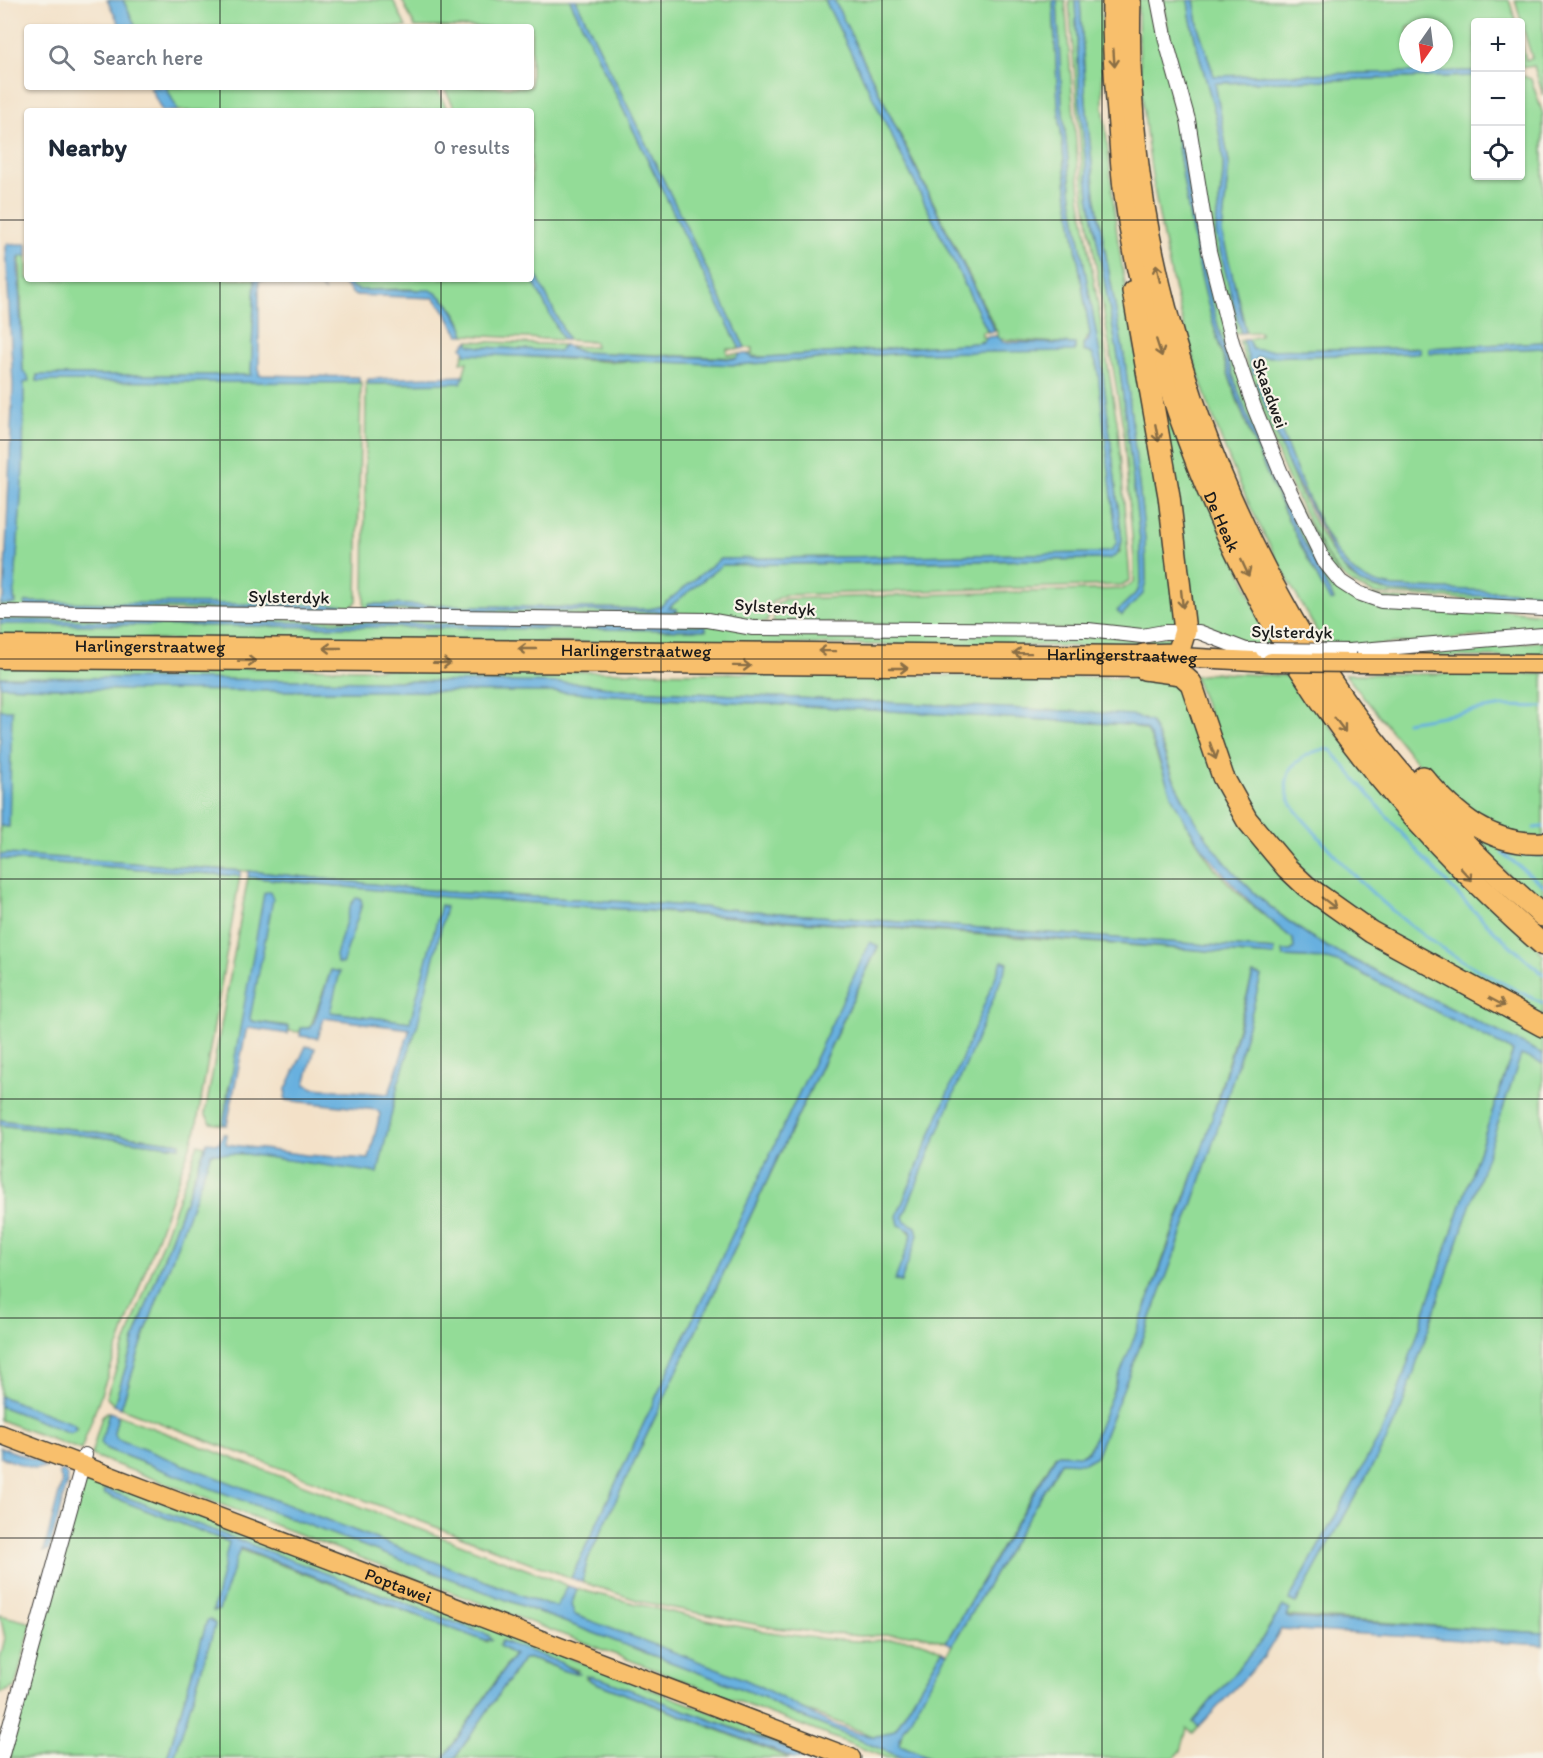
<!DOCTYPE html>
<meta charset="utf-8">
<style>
:root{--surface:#fff;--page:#f2f2f3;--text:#1f2937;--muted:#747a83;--line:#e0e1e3}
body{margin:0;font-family:Itim,sans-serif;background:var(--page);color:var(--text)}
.controls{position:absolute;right:18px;top:18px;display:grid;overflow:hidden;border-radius:6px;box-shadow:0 2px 4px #0004}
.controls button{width:54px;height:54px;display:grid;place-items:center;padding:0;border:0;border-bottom:2px solid var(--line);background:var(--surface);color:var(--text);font:30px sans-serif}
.compass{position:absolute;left:1399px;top:18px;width:54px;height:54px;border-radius:50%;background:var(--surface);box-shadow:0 2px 4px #0004;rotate:194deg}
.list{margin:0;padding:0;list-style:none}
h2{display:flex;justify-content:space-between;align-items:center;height:78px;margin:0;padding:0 24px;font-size:26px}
h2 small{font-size:20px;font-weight:400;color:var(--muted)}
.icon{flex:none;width:33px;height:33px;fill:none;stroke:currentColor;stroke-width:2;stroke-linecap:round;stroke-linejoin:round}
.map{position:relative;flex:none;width:1543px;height:1758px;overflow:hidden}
.search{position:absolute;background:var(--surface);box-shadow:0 2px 4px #0004;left:24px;top:24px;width:510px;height:66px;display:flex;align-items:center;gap:15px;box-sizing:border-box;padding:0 21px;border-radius:6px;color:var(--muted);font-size:22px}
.panel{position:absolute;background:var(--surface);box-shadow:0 2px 4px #0004;left:24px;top:108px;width:510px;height:174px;border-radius:6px}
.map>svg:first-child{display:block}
.green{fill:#93dc97;stroke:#587c5a;stroke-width:1.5;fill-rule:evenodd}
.water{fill:#67b0df;stroke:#42667e;stroke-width:1.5}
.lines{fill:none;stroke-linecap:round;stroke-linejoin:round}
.stream{stroke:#67b0df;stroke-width:3}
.minor-casing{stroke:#3c3a36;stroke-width:16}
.major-casing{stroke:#3c3a36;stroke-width:21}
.highway-casing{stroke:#3c3a36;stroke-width:24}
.minor{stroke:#fff;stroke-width:14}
.major{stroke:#f8bf6c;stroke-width:18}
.highway{stroke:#f8bf6c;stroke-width:21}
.minor-bridge-casing{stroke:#3c3a36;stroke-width:16;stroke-linecap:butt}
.major-bridge-casing{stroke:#3c3a36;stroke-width:21;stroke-linecap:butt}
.minor-bridge{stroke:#fff;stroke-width:14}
.major-bridge{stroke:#f8bf6c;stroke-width:18}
.oneway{stroke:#8a6e44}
.grid{fill:none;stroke:#1c1c1c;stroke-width:1.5;stroke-opacity:0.55}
.labels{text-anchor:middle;stroke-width:4.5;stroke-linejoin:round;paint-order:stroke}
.street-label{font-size:18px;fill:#1c1c1c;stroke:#f7f3e8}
</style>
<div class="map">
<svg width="1543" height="1758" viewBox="0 0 1543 1758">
<rect width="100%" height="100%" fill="#f7f3e8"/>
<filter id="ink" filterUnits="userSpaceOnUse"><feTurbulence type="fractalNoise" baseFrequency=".0167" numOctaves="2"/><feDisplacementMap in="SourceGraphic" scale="12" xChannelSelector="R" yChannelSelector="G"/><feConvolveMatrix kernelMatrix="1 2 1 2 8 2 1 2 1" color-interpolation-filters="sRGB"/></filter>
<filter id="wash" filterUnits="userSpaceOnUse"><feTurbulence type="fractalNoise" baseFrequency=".008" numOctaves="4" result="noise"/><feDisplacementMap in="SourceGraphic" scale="24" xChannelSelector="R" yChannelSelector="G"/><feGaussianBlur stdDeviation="1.35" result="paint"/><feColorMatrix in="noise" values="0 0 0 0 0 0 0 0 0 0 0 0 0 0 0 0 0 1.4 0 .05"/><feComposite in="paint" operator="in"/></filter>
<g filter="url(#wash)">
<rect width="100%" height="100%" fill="#f3e1c8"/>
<g class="green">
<path d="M123,0H393L406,27H136Z"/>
<path d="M402,0H570L740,349H727V354H740L739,358L580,352L570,346L595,347V342L568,340L531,264V111H456L444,87H531V27H415Z"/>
<path d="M576,0H825L988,332H982V337H987V339L977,343L767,357L748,356L747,354L753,353V348H745Z"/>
<path d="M834,0H1053L1058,103L1068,198L1090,334L1083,344V351L1092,354C1104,367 1114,514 1117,542L1115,548L1107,553L720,559L669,600L659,607L649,609L369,604V609L676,612V609L668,608L721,565L1109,559L1120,552L1122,541L1102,365L1072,198L1062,103L1057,0H1065L1080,195L1118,428L1130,580L1122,585L784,595L772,602L767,622L364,611L366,382L369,384L461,383L467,362H461L464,353L615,362L640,360L736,365L905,353L1075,350V344L997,339V332Z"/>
<path d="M1069,0H1075L1080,102L1089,196L1119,362L1140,540L1141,581L1138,591L1118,611L1122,615L1146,581L1145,539L1125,361L1095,195L1086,102L1080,0H1101L1103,104L1117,234L1180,627L1142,632L773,622L776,604L785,599L1123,589L1134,582V560L1123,427L1084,194Z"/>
<path d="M1138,0H1152L1183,121L1201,235L1272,466L1350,594L1543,614V631L1352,647L1349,642L1326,647C1291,587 1257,526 1230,461C1173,325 1138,148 1138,0ZM1179,125C1190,197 1201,270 1222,340C1248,431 1289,516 1334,599L1330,601C1285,518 1244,432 1218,341C1197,271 1186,198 1175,126Z"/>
<path d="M1162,0H1188C1194,55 1219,106 1223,161C1225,186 1215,209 1216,234L1241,333L1246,331L1222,233L1229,163L1215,83L1475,76L1476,176H1520L1521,75L1531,79L1543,114V342L1429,348V353L1543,348V593L1393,587C1378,584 1366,582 1354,572C1318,541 1280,427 1262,380L1256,382C1272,424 1322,565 1361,583C1386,595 1415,593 1442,594C1476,596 1509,597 1543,599V604L1375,594C1363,589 1352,585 1343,576C1329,563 1322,546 1313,530C1281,470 1258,405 1239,341L1260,336V332L1235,333L1213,250ZM1248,340L1252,349L1257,350L1419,348L1420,353L1257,357L1255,361L1258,372L1243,341Z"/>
<path d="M1194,0H1509L1516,22H1476L1475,71L1214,76L1199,30ZM1408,27H1444V63H1408Z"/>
<path d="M1515,0H1543V95L1534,66L1521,68V39L1526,60L1532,58Z"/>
<path d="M166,87H436L448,111H178Z"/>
<path d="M20,256H27V279H255L251,375H37V381L361,382L357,601L348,612L0,609V603L16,601L14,599L23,468L24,383L28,381L23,372Z"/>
<path d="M531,277L563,340L465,335C448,277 408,290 359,290L352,287L346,279Z"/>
<path d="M1141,311L1257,612L1271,647L1258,646L1189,628Z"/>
<path d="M468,341L564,345L559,351L481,347L469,345Z"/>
<path d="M0,616L615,621L1178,637L1166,647L0,639V624L706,630L705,626L0,620Z"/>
<path d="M1543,641V657H1389Z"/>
<path d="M0,665L1168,678L1179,680L1208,747L1285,869L1543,1030V1054L1329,948C1262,908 1214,861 1179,791C1169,772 1161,728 1144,719L1085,712L632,690L576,683L0,677Z"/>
<path d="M1217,673L1290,676L1331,727L1543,954V1021L1339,906L1249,818L1194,676Z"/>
<path d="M1345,674H1543V838L1499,833L1436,786Z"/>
<path d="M0,686L124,690L563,692L1131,725L1149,732C1164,780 1184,828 1215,868C1237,895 1266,917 1293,939L1294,948L1284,957L1327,959L1342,963L1513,1051L1394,1404L1379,1437L1289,1600L1296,1603L1386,1441L1402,1407L1521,1054L1543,1064V1633L1286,1616L1274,1619L1259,1644L1193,1722L1199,1727L1193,1733L1187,1729L1181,1751L1174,1758H931L900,1745L902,1729L1061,1462L1096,1456C1160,1300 1220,1140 1261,976L1253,974L1207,1136L1131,1348L1089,1451L1082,1455L1056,1454L946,1642L918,1634L860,1636L775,1628L643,1602L582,1582L588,1559L878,947L870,943L571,1578L121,1408L145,1333L211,1152L245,1154L378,1172L398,1084L418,1023L329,1012L331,970L310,1028H301L300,1032L289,1031L288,1026L250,1021V1018L228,1090L223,1125L211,1123L205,1114L248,877C589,912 932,929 1274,956V950L646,903L447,892L248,871L0,855V826L9,827L1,710L0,732ZM1003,961L1007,963L903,1217L904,1221L916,1227L918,1235L900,1282L896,1280L912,1235L897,1216Z"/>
<path d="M1445,807L1543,847V906L1511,878Z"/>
<path d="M0,859L240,876L196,1129L81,1450L0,1420V1406L70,1433L77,1427L0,1396V1125L179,1147L180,1143L0,1120Z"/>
<path d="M198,1144L205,1146L137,1331L114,1405L106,1397Z"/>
<path d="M107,1412H109L102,1443L107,1449L763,1697L785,1710L903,1758H887L91,1455L102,1416Z"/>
<path d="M118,1415L555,1580L568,1586L557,1606L547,1605L117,1439L114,1432Z"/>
<path d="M94,1475L801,1747L817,1758L590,1676L586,1678L591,1681L790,1758H455L523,1659H533L571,1673L578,1670L502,1641V1648L514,1654L444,1758H174L214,1629L215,1624L207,1621L167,1758H6L82,1483ZM104,1490L488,1635V1642L238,1549L229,1542L104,1494Z"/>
<path d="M577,1589C670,1612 762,1637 857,1641C890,1642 912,1632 942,1651L896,1728L886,1735L873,1736L790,1704L747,1681L575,1615L570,1610Z"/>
<path d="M0,1615L32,1623L15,1687L0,1694V1659L5,1638Z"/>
</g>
<g class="water">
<path d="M107,0H123L136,27H121Z"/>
<path d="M570,0H576L745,348L740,349Z"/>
<path d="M825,0H834L995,331L988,332Z"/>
<path d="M1053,0H1057L1062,103L1072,198L1102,365L1122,541L1117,555L1109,559H1096L722,565L668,608L677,609V612L369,609V604L649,609L659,607L669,600L720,559L1096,553L1112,550L1117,542L1097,365L1092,354L1084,351L1083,344L1088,341L1090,334L1068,198L1058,103Z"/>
<path d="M1075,0H1080L1086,102L1095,195L1125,361L1145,539L1146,581L1143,594L1122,615L1117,611L1138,591L1141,581L1140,540L1119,362L1089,196L1080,102Z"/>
<path d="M1188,0H1194L1199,30L1214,76L1475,71V76L1215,83L1229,163L1222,233L1246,332L1241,333L1216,234C1215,209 1225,186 1223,161C1219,106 1194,55 1188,0Z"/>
<path d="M150,87H166L178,111H162Z"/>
<path d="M1175,125H1179C1190,197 1201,269 1222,340C1248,431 1289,516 1334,600L1330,601C1285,518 1246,434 1219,343C1197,273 1186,199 1175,125Z"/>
<path d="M8,244H27V256H20L18,261L23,372L28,376L29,381L24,383L23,468L14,599L16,604L1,605V601L4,597L13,385L6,247Z"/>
<path d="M531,264L568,340H563L531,277Z"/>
<path d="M255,279H315L325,292L314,280H259V375L359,377V383L37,381V375H251Z"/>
<path d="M339,279H346L352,287L359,290H430C446,296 460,319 465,335H459L442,307L434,298L354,295Z"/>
<path d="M996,336L1003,342L1075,344V351L905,353L736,365L466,354L462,347L468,341L470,345L481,347L559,351L564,345L580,352L736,359L740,354H747L754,358L977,343L984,342L987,337Z"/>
<path d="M1248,339L1252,349L1257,350L1420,348V353L1257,357L1255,361L1258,372L1253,374L1243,341Z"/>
<path d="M1543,342V348L1429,353V348Z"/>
<path d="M464,376L461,383L368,384V379Z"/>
<path d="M1263,380C1280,427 1317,541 1354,572C1366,582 1378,584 1393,587L1543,593V599L1392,592L1360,583L1338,562L1288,464L1256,382Z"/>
<path d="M25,602L342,605L343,609L25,606Z"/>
<path d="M0,620L706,626V630L0,624Z"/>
<path d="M0,677L576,683L632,690L1085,712L1131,715L1151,722C1163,744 1167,769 1179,791C1214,860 1261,908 1329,948L1543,1054V1064L1521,1055L1402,1407L1386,1441L1296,1603L1289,1600L1379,1437L1394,1404L1513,1051L1341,963L1327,959L1284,957L1283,951H1291L1294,948L1293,939C1243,899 1203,858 1174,801C1166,785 1155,738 1145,729L1131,725L563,692L124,690L0,686Z"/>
<path d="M0,710H12L9,827L0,826Z"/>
<path d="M8,854L241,871L240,876L0,859V855Z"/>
<path d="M248,871L447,892L646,903L1275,950L1274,956L1019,936L446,897L248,877Z"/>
<path d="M270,891L273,899L250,1018L251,1021L289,1027L288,1034L249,1028L246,1031L227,1125H223L264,893Z"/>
<path d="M356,898L361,899L362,904L344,959L342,964L337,963L336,955L351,904Z"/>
<path d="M441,905L446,907L418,1023L398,1084L378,1173L245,1154L211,1153L145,1333L121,1408L114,1405L137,1331L207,1142L219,1143L223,1134H226V1144L306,1155L369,1159L380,1114L377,1110L285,1100L286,1089L306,1046L315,1048L305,1084L313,1088L389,1094L410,1029L324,1018L318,1038L300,1036L301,1028H310L314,1022L331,970L340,972L330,1012L410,1022Z"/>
<path d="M870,942L878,946L588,1559L582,1582L571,1578Z"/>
<path d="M1002,961L1008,963L903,1217L905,1221L916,1227L918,1235L901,1282L895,1280L912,1235L911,1231L899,1225L897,1216Z"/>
<path d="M1253,974L1261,976C1220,1140 1160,1300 1096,1456L1084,1463L1061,1462L952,1645L946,1642L1057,1454L1082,1455L1089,1451C1153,1295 1212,1137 1253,974Z"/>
<path d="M0,1120L180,1143V1147L0,1125Z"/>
<path d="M0,1396L74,1424L76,1430L70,1433L0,1406Z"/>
<path d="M109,1412L118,1415L114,1432L117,1439L547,1605L557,1606L568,1586L577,1589L571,1605L575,1615C632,1637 690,1657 746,1680C786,1697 828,1729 871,1736C881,1737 888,1733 896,1728L942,1651L947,1654L899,1739L900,1745L931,1758H903L785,1710L763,1697L107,1449L101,1443Z"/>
<path d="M0,1447L38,1461L45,1468L34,1469L0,1457Z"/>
<path d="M62,1470L67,1475V1484L49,1550L44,1551L62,1482L59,1472Z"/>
<path d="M107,1490L488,1635L492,1640H482L240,1548L219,1610L213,1611L229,1542L104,1494L103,1491Z"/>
<path d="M1283,1606L1290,1610L1286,1616L1289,1618L1543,1633V1645L1281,1629L1264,1657L1199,1727L1193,1722L1259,1644Z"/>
<path d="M210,1619L215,1624L214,1629L174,1758H167L207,1621Z"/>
<path d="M502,1641L559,1662L579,1673C560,1675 542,1655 523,1659L455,1758H444L514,1655L499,1646Z"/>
<path d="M586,1676L602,1679L812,1758H794L591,1681Z"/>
</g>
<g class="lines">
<g class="stream">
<path d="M1406,722L1504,706L1543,707"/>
<path d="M1534,828L1543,827"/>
<path d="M1543,855L1502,853L1543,885"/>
<path d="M1543,974C1460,905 1400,832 1331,750C1319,748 1306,755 1297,762C1288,769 1284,784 1288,795C1291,807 1303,819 1311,828C1351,876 1395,917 1446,951C1477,970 1510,988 1543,1003"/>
</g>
</g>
</g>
<g filter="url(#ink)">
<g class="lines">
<defs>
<g id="minor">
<path d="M1158,0L1166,41L1188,120L1209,251L1232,342L1254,407L1281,473L1324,561L1341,582L1358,593L1381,601L1543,609"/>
<path d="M0,612L708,620L753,628L1088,630L1142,636L1164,632H1199L1246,650H1263"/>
<path d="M1349,651L1543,635"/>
<path d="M1,1758L85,1455"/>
</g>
<g id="major">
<path id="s1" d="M0,645L1143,655L1271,662"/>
<path d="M0,659L1156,668"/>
<path d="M1357,663L1543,664"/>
<path id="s2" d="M0,1434L851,1758"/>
</g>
<g id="highway">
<path id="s3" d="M1113,0C1112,38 1115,75 1118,113C1120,138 1121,163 1124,188C1143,336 1202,500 1276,629C1345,750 1440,854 1543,945"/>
<path d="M1130,0C1123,214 1186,434 1292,619C1356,731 1446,832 1543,916"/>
<path d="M1133,291L1169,496L1185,631L1179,650L1173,654L1143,655"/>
<path d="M1144,669L1181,674L1191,683L1223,777L1247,820L1287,868L1306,886L1371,932L1543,1026"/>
<path d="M1423,777C1455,815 1491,846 1543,843"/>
</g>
</defs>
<use href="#minor" class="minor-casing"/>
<use href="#major" class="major-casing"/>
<use href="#highway" class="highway-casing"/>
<use href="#minor" class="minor"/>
<use href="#major" class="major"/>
<use href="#highway" class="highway"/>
<defs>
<path id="minor-bridge" d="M1263,650L1349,651"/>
<path id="major-bridge" d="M1271,662L1357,663"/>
</defs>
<use href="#minor-bridge" class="minor-bridge-casing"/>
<use href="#major-bridge" class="major-bridge-casing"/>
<use href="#minor-bridge" class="minor-bridge"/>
<use href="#major-bridge" class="major-bridge"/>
</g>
<defs><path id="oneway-shaft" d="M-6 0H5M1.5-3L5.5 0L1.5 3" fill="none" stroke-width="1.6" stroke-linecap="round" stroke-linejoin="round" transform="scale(1.5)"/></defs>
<g class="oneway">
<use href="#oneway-shaft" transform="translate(1114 58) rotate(86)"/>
<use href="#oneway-shaft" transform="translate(1158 273) rotate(-102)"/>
<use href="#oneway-shaft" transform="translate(1159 348) rotate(72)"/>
<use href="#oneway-shaft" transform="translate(1157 433) rotate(79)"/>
<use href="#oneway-shaft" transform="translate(1245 568) rotate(65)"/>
<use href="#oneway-shaft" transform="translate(1182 599) rotate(84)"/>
<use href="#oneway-shaft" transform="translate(332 648) rotate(-180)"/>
<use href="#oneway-shaft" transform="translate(527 649) rotate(-180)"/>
<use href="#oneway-shaft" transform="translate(827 651) rotate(-179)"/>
<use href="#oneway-shaft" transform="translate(1022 653) rotate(-179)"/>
<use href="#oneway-shaft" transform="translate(247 661) rotate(1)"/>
<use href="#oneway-shaft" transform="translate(442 663) rotate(1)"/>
<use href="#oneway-shaft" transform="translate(742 666) rotate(1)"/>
<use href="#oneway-shaft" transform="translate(899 668)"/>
<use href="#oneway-shaft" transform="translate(1340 725) rotate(53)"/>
<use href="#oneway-shaft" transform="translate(1213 751) rotate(70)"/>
<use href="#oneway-shaft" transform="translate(1466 874) rotate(47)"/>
<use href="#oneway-shaft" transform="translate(1329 903) rotate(37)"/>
<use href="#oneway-shaft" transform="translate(1497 1002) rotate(28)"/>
</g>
</g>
<path class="grid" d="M220,0V27M441,0V27M661,0V1758M882,0V1758M1102,0V1758M1323,0V1758M220,87V111M441,87V111M0,220H27M531,220H1543M220,279V1758M441,279V1758M0,440H1543M0,659H1543M0,879H1543M0,1099H1543M0,1318H1543M0,1538H1543"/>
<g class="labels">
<g class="street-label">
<text transform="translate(1270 393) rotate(70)" y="6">Skaadwei</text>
<text dy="6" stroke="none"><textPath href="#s3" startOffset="537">De Heak</textPath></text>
<text transform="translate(289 597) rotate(1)" y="6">Sylsterdyk</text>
<text transform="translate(775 607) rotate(4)" y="6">Sylsterdyk</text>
<text transform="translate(1292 632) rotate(1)" y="6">Sylsterdyk</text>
<text dy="6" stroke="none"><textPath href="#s1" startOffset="150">Harlingerstraatweg</textPath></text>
<text dy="6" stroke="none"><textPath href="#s1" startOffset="636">Harlingerstraatweg</textPath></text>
<text dy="6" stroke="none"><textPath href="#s1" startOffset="1122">Harlingerstraatweg</textPath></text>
<text dy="6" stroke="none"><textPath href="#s2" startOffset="426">Poptawei</textPath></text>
</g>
</g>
</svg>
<div class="controls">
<button>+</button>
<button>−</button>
<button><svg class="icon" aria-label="locate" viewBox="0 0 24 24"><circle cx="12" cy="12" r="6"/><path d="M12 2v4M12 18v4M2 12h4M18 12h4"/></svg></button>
</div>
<svg class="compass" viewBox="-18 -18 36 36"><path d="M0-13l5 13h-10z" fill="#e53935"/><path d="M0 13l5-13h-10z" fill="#747a83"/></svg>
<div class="search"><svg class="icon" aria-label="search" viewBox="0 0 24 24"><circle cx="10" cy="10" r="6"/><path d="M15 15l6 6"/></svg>Search here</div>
<section class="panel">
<h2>Nearby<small>0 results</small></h2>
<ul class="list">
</ul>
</section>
</div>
